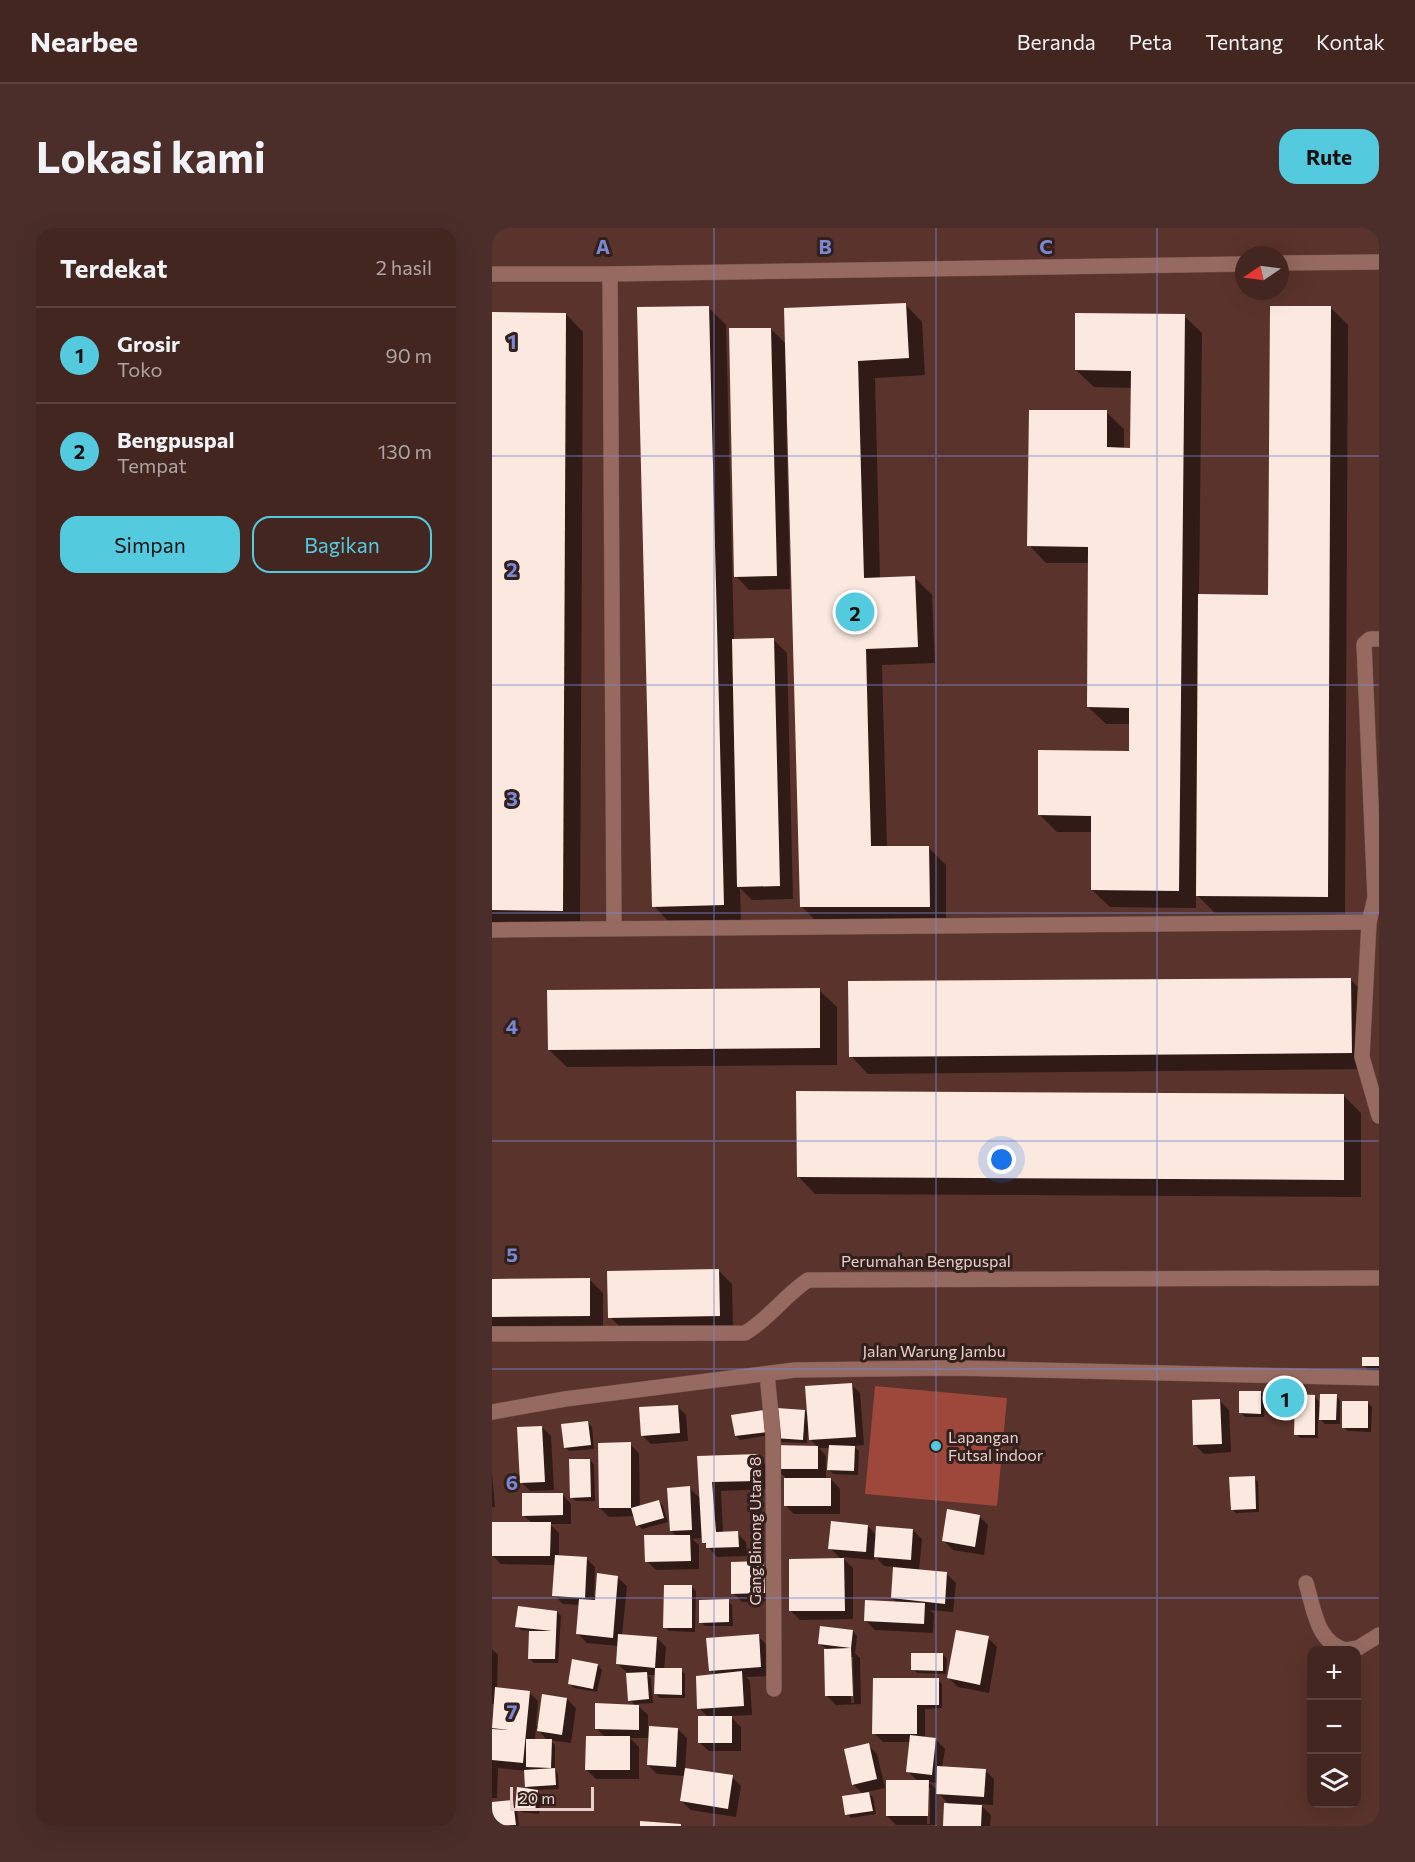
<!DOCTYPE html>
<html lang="id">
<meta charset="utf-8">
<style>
:root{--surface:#442621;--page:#4b2e2a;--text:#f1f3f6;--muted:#afa5a5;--line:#5c433f;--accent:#54cade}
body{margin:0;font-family:Commissioner,sans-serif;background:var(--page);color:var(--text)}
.controls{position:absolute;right:18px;bottom:18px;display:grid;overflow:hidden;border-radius:12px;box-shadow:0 6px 24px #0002}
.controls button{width:54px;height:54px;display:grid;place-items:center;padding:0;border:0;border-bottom:2px solid var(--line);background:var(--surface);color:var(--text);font:30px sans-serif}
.compass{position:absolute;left:743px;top:18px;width:54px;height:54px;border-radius:50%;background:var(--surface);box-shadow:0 6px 24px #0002;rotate:257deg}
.scale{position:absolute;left:18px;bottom:15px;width:84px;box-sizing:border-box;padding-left:6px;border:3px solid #ead0cb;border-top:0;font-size:16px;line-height:21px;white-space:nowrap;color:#ead0cb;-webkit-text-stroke:4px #33201d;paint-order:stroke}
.you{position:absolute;left:510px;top:932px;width:21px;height:21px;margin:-15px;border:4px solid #fff;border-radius:50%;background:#1a73e8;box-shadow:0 0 0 9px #1a73e833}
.badge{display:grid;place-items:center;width:39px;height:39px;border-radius:50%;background:var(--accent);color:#111;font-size:20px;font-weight:700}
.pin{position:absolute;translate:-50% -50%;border:3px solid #fff;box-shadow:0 2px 6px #0006}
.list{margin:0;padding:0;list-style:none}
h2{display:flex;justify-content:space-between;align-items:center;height:78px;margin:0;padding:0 24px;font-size:26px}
h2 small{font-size:20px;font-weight:400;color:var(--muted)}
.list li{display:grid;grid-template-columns:39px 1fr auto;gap:18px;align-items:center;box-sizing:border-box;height:96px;padding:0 24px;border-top:2px solid var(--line)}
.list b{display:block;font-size:22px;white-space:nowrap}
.list p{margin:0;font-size:20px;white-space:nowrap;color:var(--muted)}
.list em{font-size:20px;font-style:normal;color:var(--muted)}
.actions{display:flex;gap:12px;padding:18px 24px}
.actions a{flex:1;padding:14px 0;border:2px solid var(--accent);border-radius:18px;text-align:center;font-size:21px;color:var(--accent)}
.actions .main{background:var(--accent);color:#111}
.icon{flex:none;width:33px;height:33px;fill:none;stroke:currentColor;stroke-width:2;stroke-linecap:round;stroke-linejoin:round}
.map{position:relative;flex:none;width:887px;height:1598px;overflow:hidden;border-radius:18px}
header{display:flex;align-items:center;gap:36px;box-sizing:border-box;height:84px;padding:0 30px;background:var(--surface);border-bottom:2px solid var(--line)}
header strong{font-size:28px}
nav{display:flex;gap:33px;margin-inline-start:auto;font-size:21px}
.intro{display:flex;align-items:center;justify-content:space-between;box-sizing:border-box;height:144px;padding:0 36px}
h1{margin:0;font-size:42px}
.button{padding:15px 27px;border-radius:18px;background:var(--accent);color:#111;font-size:21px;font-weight:700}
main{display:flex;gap:36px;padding:0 36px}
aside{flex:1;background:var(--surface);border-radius:18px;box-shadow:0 6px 24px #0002}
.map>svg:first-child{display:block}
.green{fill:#9d483a}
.shadow{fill:#0007;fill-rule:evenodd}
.building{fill:#fbe9e0}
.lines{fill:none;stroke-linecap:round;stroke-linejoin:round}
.minor-casing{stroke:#72504a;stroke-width:16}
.minor{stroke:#966a61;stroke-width:15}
.grid{fill:none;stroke:#7988d2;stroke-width:1.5;stroke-opacity:0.55}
.poi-dot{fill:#54cade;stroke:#33201d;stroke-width:2}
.labels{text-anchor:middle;stroke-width:6;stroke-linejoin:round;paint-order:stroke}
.street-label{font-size:16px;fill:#ead0cb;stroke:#33201d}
.poi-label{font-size:16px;fill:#ead0cb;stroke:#33201d;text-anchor:start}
.grid-label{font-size:20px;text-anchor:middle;font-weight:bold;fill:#7988d2;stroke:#33201d;stroke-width:6;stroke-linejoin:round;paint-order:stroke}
</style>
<header>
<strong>Nearbee</strong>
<nav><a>Beranda</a><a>Peta</a><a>Tentang</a><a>Kontak</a></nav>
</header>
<div class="intro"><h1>Lokasi kami</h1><a class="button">Rute</a></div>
<main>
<aside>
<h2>Terdekat<small>2 hasil</small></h2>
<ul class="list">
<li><span class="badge">1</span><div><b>Grosir</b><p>Toko</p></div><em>90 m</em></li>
<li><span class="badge">2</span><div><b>Bengpuspal</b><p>Tempat</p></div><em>130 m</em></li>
</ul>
<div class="actions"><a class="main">Simpan</a><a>Bagikan</a></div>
</aside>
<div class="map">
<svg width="887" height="1598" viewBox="0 0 887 1598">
<rect width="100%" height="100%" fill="#5a332c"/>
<path class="green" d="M383,1158L515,1170L505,1278L373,1266Z"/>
<g class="shadow">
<path d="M413,76L430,94L433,147L383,150L388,351L423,350L440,367L443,435L390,437L395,620H437L454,637V696H327L310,679L297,187H294L298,361L257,362L244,348L279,101L295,117Z"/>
<path d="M217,80L234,97L242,412H282L295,425L301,671L260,672L248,660L249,694L179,696L162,678Z"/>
<path d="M839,80L856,97L853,686L723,685L704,666V680L618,679L600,662L601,604H565L547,586L638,524L639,496H614L596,479L597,335H554L537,317L614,184L632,201V221H640L641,160L602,159L584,142L692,88L710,105L707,368H778Z"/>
<path d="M0,85L74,86L91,104L88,699H0Z"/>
<path d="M858,751L875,768L876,841L376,846L359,828Z"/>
<path d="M327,762L345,779V837L75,839L57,822Z"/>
<path d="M852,868L869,885V969L323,966L306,948Z"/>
<path d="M227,1043L240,1056L241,1101L131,1102L118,1089Z"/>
<path d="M97,1051L111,1065V1101L0,1102V1052Z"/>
<path d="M887,1131V1142H876L872,1137Z"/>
<path d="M359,1156L368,1165L372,1217L362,1218L367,1223L366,1247L341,1246L337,1241L338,1220H327L334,1228V1251H339L348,1261V1286H302L293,1277V1249L283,1240V1219H326L318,1211V1202H316L315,1215L289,1214L285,1210L313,1183L317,1187Z"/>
<path d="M783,1164L787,1168L799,1164L803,1168H822L829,1175L844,1168L848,1172V1196H833L826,1189V1210H808L804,1206V1181H791L789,1179H791V1176H775V1179H787V1181H777L773,1176L772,1189H753L749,1185L769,1165L773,1169Z"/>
<path d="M728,1173L737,1182L739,1224L712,1226L703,1217Z"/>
<path d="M876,1175L880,1179L879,1204L856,1203L851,1199Z"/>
<path d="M185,1178L194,1187L196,1213L159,1216L150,1207Z"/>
<path d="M271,1184L278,1207L248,1212L244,1208Z"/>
<path d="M96,1195L100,1199L102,1221L77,1223L73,1219Z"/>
<path d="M50,1199L59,1208L62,1262L38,1263L29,1254Z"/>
<path d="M138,1216L147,1225L148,1279L167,1274L171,1278L176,1294L150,1301L146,1297L143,1288L117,1289L108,1280Z"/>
<path d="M265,1228L274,1237L275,1261L229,1263L231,1305H245L254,1314L255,1328L225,1329L212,1314L211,1310L200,1311L207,1317V1341L164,1342L155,1333L185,1309L179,1302L197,1260L209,1271L206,1230Z"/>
<path d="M98,1232L102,1237L103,1273H84L79,1269Z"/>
<path d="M0,1245L3,1279H0Z"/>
<path d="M762,1250L766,1254L767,1284L744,1285L740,1281Z"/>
<path d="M70,1266L79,1276V1296H58L67,1305V1329L94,1330L103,1339L102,1368H104L125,1349L135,1358L130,1407L165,1410L174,1419L172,1441L189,1442L193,1446V1470H168L164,1466V1447H155L159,1450L161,1475L144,1476L156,1487V1499L186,1501L195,1510L193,1542L240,1549L249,1558L244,1589L199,1582L189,1573L193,1548L165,1546L156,1537L158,1510H138L147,1519V1551H104L95,1542L114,1510L104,1500L144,1478L138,1472L136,1445L125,1436L127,1418L95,1415L86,1406L88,1377L71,1376L62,1367L64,1337L9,1336L0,1327V1306L40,1295L31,1287Z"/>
<path d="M487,1288L496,1297L492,1327L461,1322L452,1313Z"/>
<path d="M376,1298L385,1308L421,1302L430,1311L427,1343L455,1346L464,1355L461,1384L438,1382L442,1386L441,1405L383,1402L374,1393L406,1376L400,1370L403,1339L392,1338L383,1328L382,1332L350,1329L361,1340V1391L308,1392L299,1383L349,1331L338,1320Z"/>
<path d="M271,1335L280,1344L281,1373L250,1374L241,1365Z"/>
<path d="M200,1359L204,1363L203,1404L177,1403L173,1399Z"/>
<path d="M236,1373L240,1377L241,1398H213L209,1394Z"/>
<path d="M65,1384L69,1388L66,1435H42L38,1431V1403L29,1402L25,1398Z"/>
<path d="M361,1403L365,1408L363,1425L368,1430L369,1476L344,1477L335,1468L334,1420L327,1416ZM358,1429H361L362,1475H359Z"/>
<path d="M266,1408L275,1417L277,1448L254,1449L258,1453L260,1487L238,1488L249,1499V1523H217L207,1514L216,1489L207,1480L223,1447L218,1442Z"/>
<path d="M496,1410L505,1419L497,1465L466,1459L457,1450Z"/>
<path d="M0,1421L6,1427L5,1461L37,1464L46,1473L44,1498H47L75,1471L84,1480L79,1515L58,1512L63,1517V1542L66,1546L67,1561L44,1562L50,1568L47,1586L29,1584L25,1580L27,1598H0V1576L21,1574L25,1578L38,1563L34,1558L33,1543L6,1540L5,1570H0V1503H4L1,1499L3,1476H0ZM44,1500L56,1513L43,1512Z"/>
<path d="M450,1426L455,1431L454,1446L425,1445L421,1441Z"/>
<path d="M106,1437L110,1442L105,1464L82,1460L77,1455Z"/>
<path d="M446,1452L450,1456V1480L433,1481V1511L444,1512L453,1521L450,1540L493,1542L502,1551L501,1577L488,1576L499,1587L498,1598H452L457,1576L445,1564V1597H404L395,1588L426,1553L416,1544L419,1514H391L382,1505ZM437,1554L446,1555V1563ZM435,1560H438V1596H435Z"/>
<path d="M376,1517L385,1526L393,1560L375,1564L381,1569L384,1586L359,1590L355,1586L371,1566L361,1556Z"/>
</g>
<g class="building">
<path d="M414,75L417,130L366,133L372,350L423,348L426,419L374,421L379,618H437L438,679H308L292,80Z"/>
<path d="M217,78L232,677L160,679L145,79Z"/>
<path d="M778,78H839L836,669L704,668L706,366L776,367Z"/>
<path d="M0,84L74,85L71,683L0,682Z"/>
<path d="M583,85L693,86L687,663L599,662V588L546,587V522L637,523V480L595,479L596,319L535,318L537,182H615V219L638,220L639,143L583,142Z"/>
<path d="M237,100H279L285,348L242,349Z"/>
<path d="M282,410L288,658L245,659L240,411Z"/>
<path d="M859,750L860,825L357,829L356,753Z"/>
<path d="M328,760V820L56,822L55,762Z"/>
<path d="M304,863L852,866V952L305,949Z"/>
<path d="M227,1041L228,1088L116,1090L115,1043Z"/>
<path d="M98,1050V1088L0,1089V1051Z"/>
<rect x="870" y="1129" width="17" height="9"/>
<path d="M360,1155L364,1209L317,1212L313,1158Z"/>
<path d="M772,1162L784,1163V1178L772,1177Z"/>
<path d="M747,1163H769V1186L747,1185Z"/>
<rect x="786" y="1163" width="14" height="15"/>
<path d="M803,1166L823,1167V1207H802Z"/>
<path d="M828,1166H845L844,1192H827Z"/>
<path d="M728,1171L730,1216L701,1217L700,1172Z"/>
<rect x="850" y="1173" width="26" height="27"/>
<path d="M186,1177L188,1205L149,1208L147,1179Z"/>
<path d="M285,1180L313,1182L311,1212L283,1210Z"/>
<path d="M272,1182L275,1204L243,1208L239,1187Z"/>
<path d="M96,1193L99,1217L72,1220L69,1196Z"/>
<path d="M50,1198L53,1254L28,1255L25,1199Z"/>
<path d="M139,1214V1280L167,1272L172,1290L144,1298L139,1280H107L106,1215Z"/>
<path d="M281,1217L326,1218V1241H281Z"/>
<path d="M337,1217L363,1218L362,1243L335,1242Z"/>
<path d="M266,1226L267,1253L220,1254L224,1304L246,1303L247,1319L214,1320V1315H210L205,1228Z"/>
<path d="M77,1231H98L99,1269L78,1270Z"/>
<path d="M763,1248L764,1281L739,1282L737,1249Z"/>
<rect x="292" y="1250" width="47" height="28"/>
<path d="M198,1258L200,1302L178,1303L175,1260Z"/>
<path d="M30,1265H71V1287L30,1288Z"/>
<path d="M455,1281L488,1287L483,1319L450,1313Z"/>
<path d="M339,1293L376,1297L374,1324L336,1321Z"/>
<path d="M0,1294H59L58,1328H0Z"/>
<path d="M384,1298L421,1301L419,1332L382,1329Z"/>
<path d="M152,1307H198L199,1333L153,1334Z"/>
<path d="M63,1327L95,1329L93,1370L60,1368Z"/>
<path d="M352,1330L353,1383H297V1331Z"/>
<path d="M272,1333L273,1365L239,1366V1334Z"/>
<path d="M401,1339L455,1344L453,1376L399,1370Z"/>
<path d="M105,1345L126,1348L121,1410L84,1406L87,1371L103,1372Z"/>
<path d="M172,1357H200V1400H171Z"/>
<path d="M237,1371V1394L207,1395V1372Z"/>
<path d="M373,1372L433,1375L432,1396L372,1393Z"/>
<path d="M26,1378L65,1383L63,1431H36L37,1403H60L23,1399Z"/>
<path d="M328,1398L361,1402L359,1420L326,1416Z"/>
<path d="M464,1402L497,1408L488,1457L455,1450Z"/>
<path d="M126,1406L165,1409L163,1440L124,1436Z"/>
<path d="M267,1406L269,1439L217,1443L214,1410Z"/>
<path d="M359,1420L361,1468H333L332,1421Z"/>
<path d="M419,1425H451V1443L419,1442Z"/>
<path d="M80,1431L106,1436L101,1461L76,1456Z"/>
<path d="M163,1440H190V1467L162,1466Z"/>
<path d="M250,1443L252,1478L205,1481L204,1448Z"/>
<path d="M155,1444L157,1471L136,1473L134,1445Z"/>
<path d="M381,1450H447V1477H425V1506H380Z"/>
<path d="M3,1459L38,1463L31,1535L0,1532V1501L16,1502L0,1500Z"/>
<path d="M50,1466L75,1470L70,1507L45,1503Z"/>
<path d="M103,1475L147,1477V1502L103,1501Z"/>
<rect x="206" y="1488" width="34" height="27"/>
<path d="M157,1498L186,1500L184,1539L155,1537Z"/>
<path d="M418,1507L444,1510L440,1547L414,1544Z"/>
<path d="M94,1508H138V1542H93Z"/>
<path d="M34,1511H60L59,1540L34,1539Z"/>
<path d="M377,1515L385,1551L360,1557L352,1521Z"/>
<path d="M445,1538L494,1541L492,1569L444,1566Z"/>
<path d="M63,1540L64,1557L33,1559L32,1542Z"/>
<path d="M193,1540L241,1547L236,1581L188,1573Z"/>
<path d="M394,1552H437L436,1588H394Z"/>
<path d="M25,1559L46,1562L43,1583L23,1580Z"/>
<path d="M377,1564L381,1583L353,1587L350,1568Z"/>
<path d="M21,1572L24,1597L0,1598V1574Z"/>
<path d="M452,1575L490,1577L489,1598H451Z"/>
<path d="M148,1593L189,1596V1598H148Z"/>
</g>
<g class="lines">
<defs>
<g id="minor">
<path d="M788,35L887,34"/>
<path d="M0,46H118L752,36"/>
<path d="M118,46L122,700"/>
<path d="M887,411H878L872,416L883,670L877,694L870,829L887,888"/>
<path d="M0,702L877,694"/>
<path d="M0,1106L253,1105C277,1091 293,1067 316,1052L887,1050"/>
<path d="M275,1146L281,1207L282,1461"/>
<path d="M0,1184L73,1171L303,1142L460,1140L887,1150"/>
<path d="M814,1355C822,1380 824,1415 854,1422"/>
<path d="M854,1422L866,1420L887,1407"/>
</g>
</defs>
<use href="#minor" class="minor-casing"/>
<use href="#minor" class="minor"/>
</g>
<path class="grid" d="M222,0V1598M444,0V1598M665,0V1598M0,228H887M0,457H887M0,685H887M0,913H887M0,1141H887M0,1370H887"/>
<circle class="poi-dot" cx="444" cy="1218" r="6"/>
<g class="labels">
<g class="street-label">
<text x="434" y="1039">Perumahan Bengpuspal</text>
<text x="442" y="1129">Jalan Warung Jambu</text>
<text transform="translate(263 1303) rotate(-90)" y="6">Gang Binong Utara 8</text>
</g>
<g class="poi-label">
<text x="456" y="1215">Lapangan<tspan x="456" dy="18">Futsal indoor</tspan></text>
</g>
</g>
<g class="grid-label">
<text x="111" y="26">A</text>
<text x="333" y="26">B</text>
<text x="554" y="26">C</text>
<text x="20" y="121">1</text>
<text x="20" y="349">2</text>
<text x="20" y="578">3</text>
<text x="20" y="806">4</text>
<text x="20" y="1034">5</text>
<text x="20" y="1262">6</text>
<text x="20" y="1491">7</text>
</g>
</svg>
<div class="controls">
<button>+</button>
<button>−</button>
<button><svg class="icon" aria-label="layers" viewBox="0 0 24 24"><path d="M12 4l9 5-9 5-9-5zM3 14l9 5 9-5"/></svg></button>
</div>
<svg class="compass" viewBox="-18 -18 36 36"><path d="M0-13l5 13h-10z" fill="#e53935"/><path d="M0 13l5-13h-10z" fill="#afa5a5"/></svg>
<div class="scale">20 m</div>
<div class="you"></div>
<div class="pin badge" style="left:793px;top:1170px">1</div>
<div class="pin badge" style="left:363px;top:384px">2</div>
</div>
</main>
